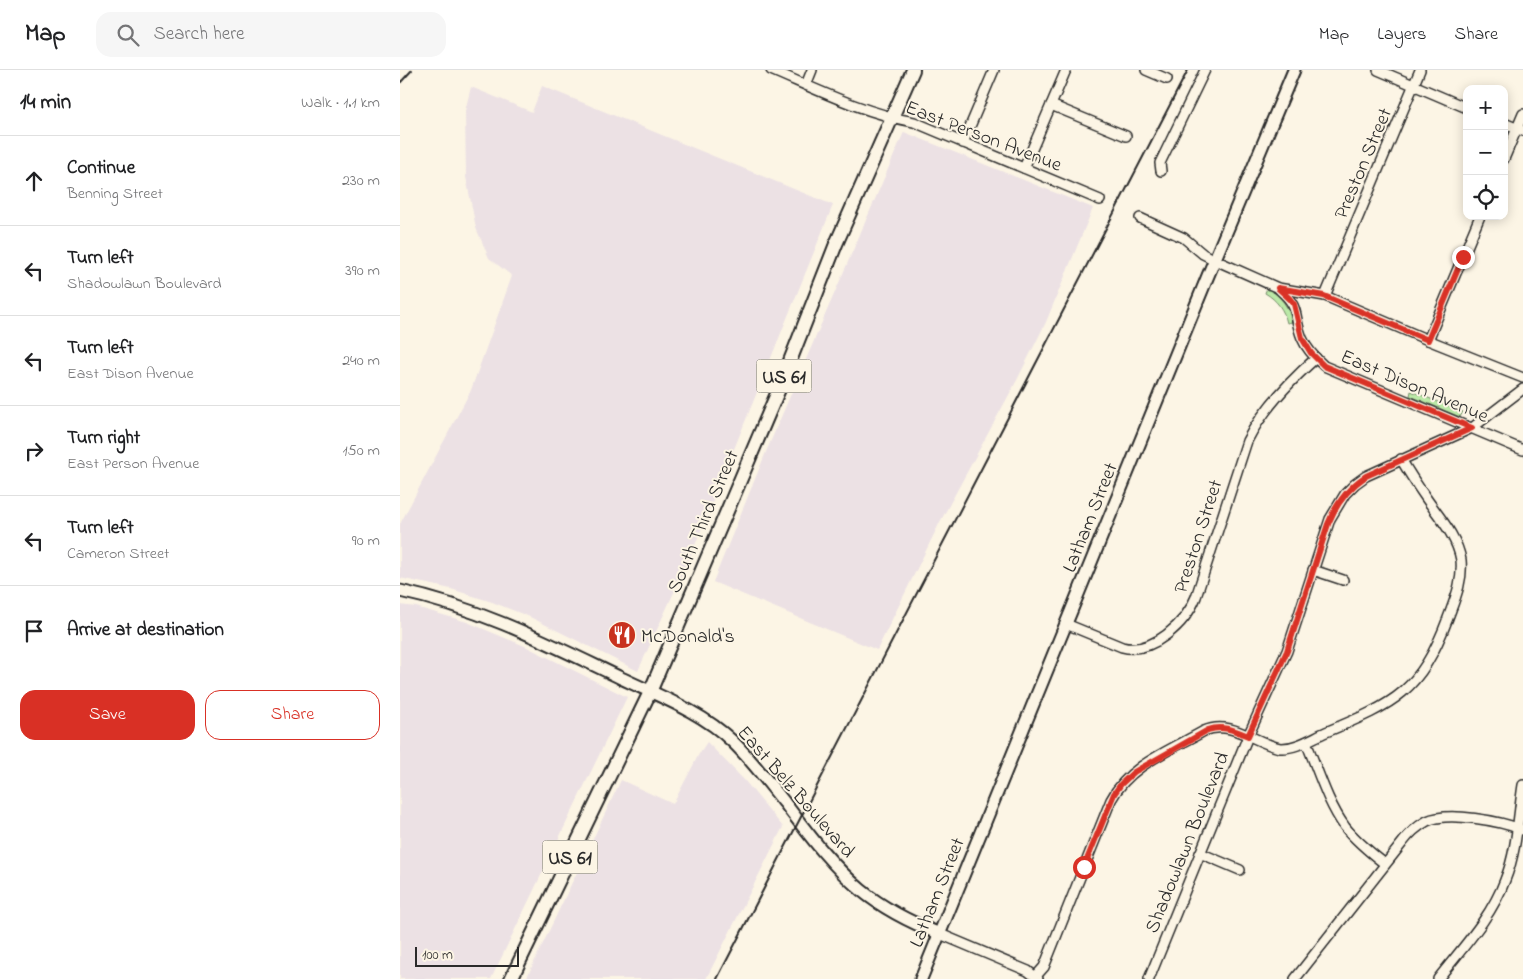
<!DOCTYPE html>
<meta charset="utf-8">
<style>
:root{--surface:#fff;--page:#f6f6f6;--text:#202124;--muted:#757577;--line:#e0e0e0;--accent:#d93025}
body{margin:0;font-family:"Indie Flower",sans-serif;background:var(--page);color:var(--text)}
.controls{position:absolute;right:15px;top:15px;display:grid;overflow:hidden;border-radius:10px;box-shadow:0 2px 12px #0003}
.controls button{width:45px;height:45px;display:grid;place-items:center;padding:0;border:0;border-bottom:1px solid var(--line);background:var(--surface);color:var(--text);font:25px sans-serif}
.scale{position:absolute;left:15px;bottom:12px;width:104px;box-sizing:border-box;padding-left:5px;border:2px solid #2b2b2b;border-top:0;font-size:14px;line-height:18px;white-space:nowrap;color:#2b2b2b;-webkit-text-stroke:4px #fcf5e5;paint-order:stroke}
.stop{position:absolute;width:15px;height:15px;margin:-11px;border:4px solid #d93025;border-radius:50%;background:#fff}
.stop.end{background:#d93025;border-color:#fff;box-shadow:0 1px 5px #0008}
.list{margin:0;padding:0;list-style:none}
h2{display:flex;justify-content:space-between;align-items:center;height:65px;margin:0;padding:0 20px;font-size:21px}
h2 small{font-size:16px;font-weight:400;color:var(--muted)}
.list li{display:grid;grid-template-columns:32px 1fr auto;gap:15px;align-items:center;box-sizing:border-box;height:90px;padding:0 20px;border-top:1px solid var(--line)}
.list b{display:block;font-size:19px;white-space:nowrap}
.list p{margin:0;font-size:16px;white-space:nowrap;color:var(--muted)}
.list em{font-size:16px;font-style:normal;color:var(--muted)}
.actions{display:flex;gap:10px;padding:15px 20px}
.actions a{flex:1;padding:11px 0;border:1px solid var(--accent);border-radius:15px;text-align:center;font-size:18px;color:var(--accent)}
.actions .main{background:var(--accent);color:#fff}
.icon{flex:none;width:28px;height:28px;fill:none;stroke:currentColor;stroke-width:2;stroke-linecap:round;stroke-linejoin:round}
.map{position:relative;flex:none;width:1123px;height:909px;overflow:hidden}
header{display:flex;align-items:center;gap:30px;box-sizing:border-box;height:70px;padding:0 25px;background:var(--surface);border-bottom:1px solid var(--line)}
header strong{font-size:24px}
nav{display:flex;gap:28px;margin-inline-start:auto;font-size:18px}
.search{width:350px;height:45px;background:var(--page);display:flex;align-items:center;gap:12px;box-sizing:border-box;padding:0 18px;border-radius:15px;color:var(--muted);font-size:19px}
main{display:flex}
aside{flex:1;background:var(--surface)}
.map>svg:first-child{display:block}
.built{fill:#ece1e4}
.grass{fill:#bbe9a7;stroke:#738a69}
.lines{fill:none;stroke-linecap:round;stroke-linejoin:round}
.street-casing{stroke:#2b2b2b;stroke-width:12}
.secondary-casing{stroke:#2b2b2b;stroke-width:15}
.primary-casing{stroke:#2b2b2b;stroke-width:16}
.street{stroke:#fcf5e5;stroke-width:9}
.secondary{stroke:#fcf5e5;stroke-width:11}
.primary{stroke:#fcf5e5;stroke-width:12}
.rail{stroke:#2b2b2b;stroke-width:2}
.route{stroke:#d93025;stroke-width:6}
.labels{text-anchor:middle;stroke-width:4;stroke-linejoin:round;paint-order:stroke}
.shield{fill:#fcf5e5;stroke:#6a6863;stroke-width:1}
.shield-label{font-size:19px;font-weight:bold;fill:#2b2b2b}
.street-label{font-size:20px;fill:#2b2b2b;stroke:#fcf5e5}
.poi-label{font-size:20px;fill:#2b2b2b;stroke:#fcf5e5;text-anchor:start}
</style>
<header>
<strong>Map</strong>
<div class="search"><svg class="icon" aria-label="search" viewBox="0 0 24 24"><circle cx="10" cy="10" r="6"/><path d="M15 15l6 6"/></svg>Search here</div>
<nav><a>Map</a><a>Layers</a><a>Share</a></nav>
</header>
<main>
<aside>
<h2>14 min<small>Walk · 1.1 km</small></h2>
<ul class="list">
<li><svg class="icon" aria-label="ahead" viewBox="0 0 24 24"><path d="M12 20V5M6 11l6-6 6 6"/></svg><div><b>Continue</b><p>Benning Street</p></div><em>230 m</em></li>
<li><svg class="icon" aria-label="left" viewBox="0 0 24 24"><path d="M17 20v-9H6M10 6l-5 5 5 5"/></svg><div><b>Turn left</b><p>Shadowlawn Boulevard</p></div><em>390 m</em></li>
<li><svg class="icon" aria-label="left" viewBox="0 0 24 24"><path d="M17 20v-9H6M10 6l-5 5 5 5"/></svg><div><b>Turn left</b><p>East Dison Avenue</p></div><em>240 m</em></li>
<li><svg class="icon" aria-label="right" viewBox="0 0 24 24"><path d="M7 20v-9h11M14 6l5 5-5 5"/></svg><div><b>Turn right</b><p>East Person Avenue</p></div><em>150 m</em></li>
<li><svg class="icon" aria-label="left" viewBox="0 0 24 24"><path d="M17 20v-9H6M10 6l-5 5 5 5"/></svg><div><b>Turn left</b><p>Cameron Street</p></div><em>90 m</em></li>
<li><svg class="icon" aria-label="arrive" viewBox="0 0 24 24"><path d="M6 21V4h12l-3 4 3 4H6"/></svg><div><b>Arrive at destination</b></div></li>
</ul>
<div class="actions"><a class="main">Save</a><a>Share</a></div>
</aside>
<div class="map">
<svg width="1123" height="909" viewBox="0 0 1123 909">
<rect width="100%" height="100%" fill="#fcf5e5"/>
<filter id="ink" filterUnits="userSpaceOnUse"><feTurbulence type="fractalNoise" baseFrequency=".02" numOctaves="2"/><feDisplacementMap in="SourceGraphic" scale="10" xChannelSelector="R" yChannelSelector="G"/><feConvolveMatrix kernelMatrix="1 2 1 2 8 2 1 2 1" color-interpolation-filters="sRGB"/></filter>
<g filter="url(#ink)">
<g class="built">
<path d="M142,16L433,135L291,485L238,601L130,547L92,532L51,519L0,508V454L71,320L112,206L89,188L76,158L66,107L65,41L71,17L132,42Z"/>
<path d="M504,62L693,138L646,252L617,310L540,452L477,580L313,512L366,382Z"/>
<path d="M0,535L16,537L67,552L127,577L227,627L91,909H0Z"/>
<path d="M307,672L345,711L383,757L306,909H126L221,710L273,734L299,684Z"/>
</g>
<g class="grass">
<path d="M867,218C880,225 890,238 892,252L887,253C884,240 877,230 865,223Z"/>
<path d="M1011,321L1063,342L1060,347L1013,327L1010,326Z"/>
</g>
<g class="lines">
<defs>
<g id="street">
<path d="M371,0C418,20 464,43 514,52L700,130"/>
<path d="M746,0L767,9"/>
<path d="M978,0L1067,38"/>
<path d="M406,15L412,0"/>
<path d="M651,35L726,66"/>
<path d="M1104,53L1123,61"/>
<path d="M563,73L594,0"/>
<path d="M1104,89L1123,44"/>
<path d="M624,98L666,0"/>
<path d="M761,101L760,93L805,0"/>
<path d="M740,148L784,168L803,184L815,190L878,218L925,226L1028,270L1123,308"/>
<path d="M880,220C901,238 893,246 902,268C907,280 915,288 924,296L1123,380"/>
<path d="M925,226L1020,0"/>
<path d="M1028,270L1080,146"/>
<path d="M913,500L943,510"/>
<path d="M666,554L722,577C752,585 786,553 796,527L847,371C863,339 889,312 916,288"/>
<path d="M906,672C918,700 927,732 945,757C956,771 971,783 985,794"/>
<path d="M800,783L840,800"/>
<path d="M540,864L628,901L638,909"/>
<path d="M636,906L644,897L711,730C729,695 771,680 804,661C831,649 855,673 880,678C896,679 912,668 926,662C996,633 1020,622 1048,548C1055,529 1063,511 1061,490C1057,466 1039,447 1026,428C1017,415 1009,403 1001,389"/>
<path d="M749,909L848,666L887,581L930,449L945,424L955,414L966,406L1072,358L1123,319"/>
<path d="M895,909L1003,772C1009,764 1018,756 1027,751C1048,741 1101,751 1123,760"/>
<path d="M1038,909C1062,878 1091,848 1105,810C1117,781 1118,747 1123,715"/>
</g>
<g id="secondary">
<path d="M0,521C80,538 148,573 221,608C259,626 302,642 332,671C351,689 367,711 384,732C407,762 431,795 461,820C484,839 512,853 540,864"/>
<path d="M521,909L807,208L894,0"/>
</g>
<path id="primary" d="M111,909L250,622L379,319L436,174L513,0"/>
</defs>
<use href="#street" class="street-casing"/>
<use href="#secondary" class="secondary-casing"/>
<use href="#primary" class="primary-casing"/>
<use href="#street" class="street"/>
<use href="#secondary" class="secondary"/>
<use href="#primary" class="primary"/>
<g class="rail">
<path d="M0,13L12,0"/>
<path d="M317,909L788,0"/>
</g>
</g>
</g>
<g class="lines" filter="url(#ink)">
<path class="route" d="M684,797L714,724L721,714L734,702L808,660C823,655 834,660 848,666L887,581L928,454C936,434 948,418 966,406L1072,358L924,296L911,283L902,268L894,234L890,229L878,218L924,226L1028,270L1063,187"/>
</g>
<defs>
<symbol id="restaurant-disc" viewBox="-11 -11 22 22"><circle r="9.5" fill="#c8321e" stroke="#fcf5e5"/><path d="M-5-6h1v4h1v-4h1v4h1v-4h1v5L-1.5 .5V6h-2V.5L-5-1ZM5-6V6H3V1.5H1.5Q1.5-4 5-6Z" fill="#fff"/></symbol>
</defs>
<g fill-rule="evenodd">
<use href="#restaurant-disc" x="206" y="549" width="32" height="32"/>
</g>
<g class="labels">
<g class="shield">
<rect x="356.5" y="289.5" width="55" height="33" rx="4"/>
<rect x="142.5" y="770.5" width="55" height="33" rx="4"/>
</g>
<g class="shield-label">
<text x="384" y="313">US 61</text>
<text x="170" y="794">US 61</text>
</g>
<g class="street-label">
<text transform="translate(584 65) rotate(21)" y="7">East Person Avenue</text>
<text transform="translate(962 93) rotate(-67)" y="7">Preston Street</text>
<text transform="translate(1015 315) rotate(23)" y="7">East Dison Avenue</text>
<text transform="translate(689 447) rotate(-68)" y="7">Latham Street</text>
<text transform="translate(302 451) rotate(-67)" y="7">South Third Street</text>
<text transform="translate(797 466) rotate(-72)" y="7">Preston Street</text>
<text transform="translate(397 721) rotate(49)" y="7">East Belz Boulevard</text>
<text transform="translate(786 772) rotate(-68)" y="7">Shadowlawn Boulevard</text>
<text transform="translate(536 822) rotate(-68)" y="7">Latham Street</text>
</g>
<g class="poi-label">
<text x="241" y="572">McDonald's</text>
</g>
</g>
</svg>
<div class="controls">
<button>+</button>
<button>−</button>
<button><svg class="icon" aria-label="locate" viewBox="0 0 24 24"><circle cx="12" cy="12" r="6"/><path d="M12 2v4M12 18v4M2 12h4M18 12h4"/></svg></button>
</div>
<div class="scale">100 m</div>
<div class="stop" style="left:684px;top:797px"></div>
<div class="stop end" style="left:1063px;top:187px"></div>
</div>
</main>
